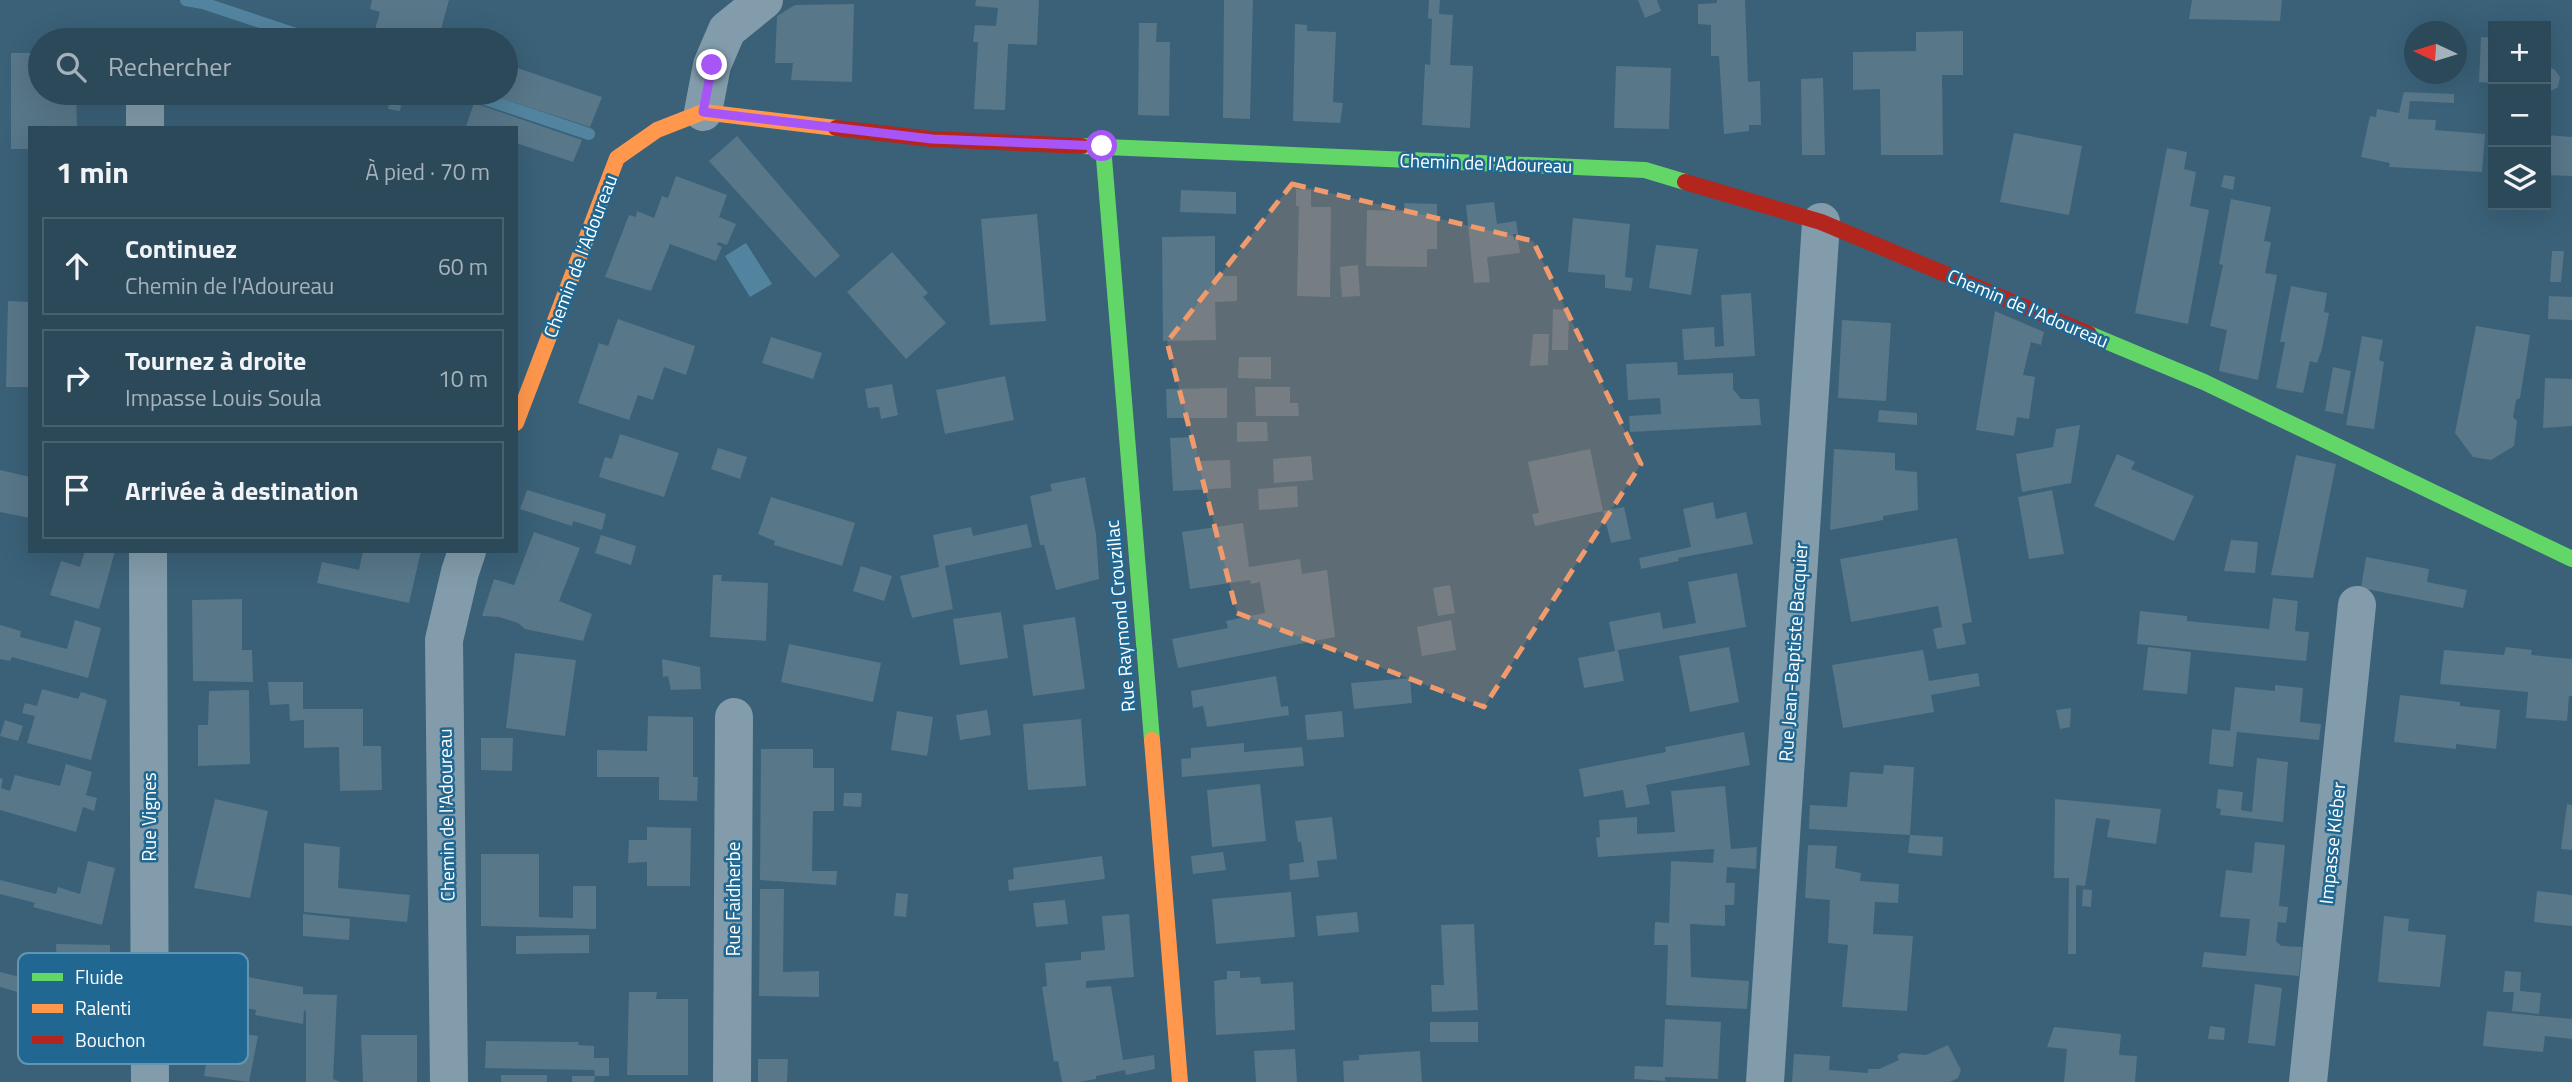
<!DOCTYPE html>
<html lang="fr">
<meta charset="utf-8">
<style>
:root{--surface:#2c495a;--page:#345060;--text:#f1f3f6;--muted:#a6b2bb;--line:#486170}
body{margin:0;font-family:"Titillium Web",sans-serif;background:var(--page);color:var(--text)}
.controls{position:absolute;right:21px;top:21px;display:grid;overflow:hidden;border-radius:0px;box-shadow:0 7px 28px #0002}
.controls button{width:63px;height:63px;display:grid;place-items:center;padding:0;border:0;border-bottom:2px solid var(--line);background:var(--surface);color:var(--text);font:35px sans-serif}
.compass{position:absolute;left:2404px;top:21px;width:63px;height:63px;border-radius:50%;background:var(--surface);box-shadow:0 7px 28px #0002;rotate:274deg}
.stop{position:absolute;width:21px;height:21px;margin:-16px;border:5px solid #a855f7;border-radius:50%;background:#fff}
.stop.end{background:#a855f7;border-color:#fff;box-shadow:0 2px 7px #0008}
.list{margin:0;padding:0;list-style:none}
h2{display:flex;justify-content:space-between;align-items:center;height:91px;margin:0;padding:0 28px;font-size:30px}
h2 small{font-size:23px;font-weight:400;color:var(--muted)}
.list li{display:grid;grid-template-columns:46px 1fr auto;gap:21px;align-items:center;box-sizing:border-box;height:98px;margin:0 14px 14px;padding:0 14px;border:2px solid var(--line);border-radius:0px}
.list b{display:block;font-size:26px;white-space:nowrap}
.list p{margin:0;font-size:23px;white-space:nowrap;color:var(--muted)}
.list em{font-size:23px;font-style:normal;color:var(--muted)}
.icon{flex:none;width:38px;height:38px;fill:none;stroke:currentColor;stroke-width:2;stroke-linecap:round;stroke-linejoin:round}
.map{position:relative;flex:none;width:2572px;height:1082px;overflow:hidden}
.search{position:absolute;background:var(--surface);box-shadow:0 7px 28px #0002;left:28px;top:28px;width:490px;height:77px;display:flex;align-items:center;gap:18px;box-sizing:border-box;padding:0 24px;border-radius:38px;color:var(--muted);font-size:26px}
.panel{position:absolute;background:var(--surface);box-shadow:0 7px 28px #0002;left:28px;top:126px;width:490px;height:427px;border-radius:0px}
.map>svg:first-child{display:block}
.water{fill:#53849f}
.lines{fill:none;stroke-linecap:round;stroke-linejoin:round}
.stream{stroke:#53849f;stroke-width:12}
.building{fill:#587789}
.street{stroke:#829cab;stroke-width:38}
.fast{stroke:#63d668;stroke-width:16}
.slow{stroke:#ff974d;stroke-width:16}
.jam{stroke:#b3261e;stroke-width:16}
.route{stroke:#a855f7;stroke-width:9}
.marked{fill:#f19b6d;fill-opacity:0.2;stroke:#f19b6d;stroke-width:5;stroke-dasharray:14 9;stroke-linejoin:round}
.labels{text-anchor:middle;stroke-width:5;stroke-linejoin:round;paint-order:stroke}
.street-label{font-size:19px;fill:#fff;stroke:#206892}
.key{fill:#206892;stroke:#6395b3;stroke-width:2}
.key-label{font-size:19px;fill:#fff}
</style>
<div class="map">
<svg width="2572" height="1082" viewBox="0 0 2572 1082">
<rect width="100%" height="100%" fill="#3a6178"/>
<path class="water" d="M746,243L772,284L750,297L725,256Z"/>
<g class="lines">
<g class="stream">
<path d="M186,0L203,3L314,40"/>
<path d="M467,93L589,134"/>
</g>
</g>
<g class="building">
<path d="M372,0H449L440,33L458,40H372L380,12L370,9Z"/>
<path d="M976,0H1039L1037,45L1008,44L1005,110L974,109L978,42H973L975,25L996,26L998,8L975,6Z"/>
<path d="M1224,0H1253L1250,119L1223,118Z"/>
<path d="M1429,0H1440L1439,14L1453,15L1450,65L1473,66L1470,128L1422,125L1425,64L1430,65L1432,19L1428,18Z"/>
<path d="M1638,0H1657L1661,11L1645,18Z"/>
<path d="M1717,0H1745L1748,82L1760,81L1761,125H1749V131L1724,134L1719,56H1711V25L1698,24V4L1717,3Z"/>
<path d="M2192,0H2282L2280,21L2189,19Z"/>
<path d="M854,4L852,82L791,80L793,63H775L777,16L795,5Z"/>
<path d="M1139,23H1157L1156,42H1170L1169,116L1138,115Z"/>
<path d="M1295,24L1307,25V31L1336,32L1333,102L1343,103L1340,123L1293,121Z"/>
<path d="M1963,31V75H1942L1943,155H1881L1880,89L1853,90V52L1916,51V32Z"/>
<path d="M2481,37L2493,38V83L2479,82Z"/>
<path d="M11,53H40V93H76L77,128H30V149H11Z"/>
<path d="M506,64L602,97L590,127L485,93H506Z"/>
<path d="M1616,66L1671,68L1669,129L1614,128Z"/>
<path d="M2546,67L2554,69L2560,77L2558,87L2549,92H2546Z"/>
<path d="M1823,78L1825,155H1802L1801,79Z"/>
<path d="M2404,92L2454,94V103L2410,101L2408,119L2436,120L2435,130L2485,134L2482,172L2389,167L2390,163L2361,157L2370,116L2376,117L2377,109L2399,113Z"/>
<path d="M391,93L403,96L400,111L388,109Z"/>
<path d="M474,103L582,140L573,162L516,143V128L466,126Z"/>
<path d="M2014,133L2082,146L2069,215L2000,202Z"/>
<path d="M2546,135L2572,137V176L2546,175Z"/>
<path d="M737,136L840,256L815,278L709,161Z"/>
<path d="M2167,148L2187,152L2184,169L2196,172L2190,206L2209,210L2188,324L2135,313Z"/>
<path d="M2224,175L2235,177L2233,190L2221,187Z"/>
<path d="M676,176L727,195L719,217L736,224L727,245L718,242L717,245L722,247L716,261L670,244L651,291L605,277L629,215L636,217L637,211L654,218L662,196L668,198Z"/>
<path d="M1296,189L1311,190V207H1331L1330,297L1297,296L1299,206H1296Z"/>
<path d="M1181,190L1236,192V214L1180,212Z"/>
<path d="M2231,199L2271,207L2264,241L2271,242L2265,273L2277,275L2258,380L2219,371L2227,330L2210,326L2223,265L2219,264Z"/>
<path d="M1494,202L1497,224L1516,221L1518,234H1513L1514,240L1518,239L1520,253L1487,257L1490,282L1474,283L1466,205Z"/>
<path d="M1404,203L1437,204V249H1427V267L1366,266L1367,210L1405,211Z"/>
<path d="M1037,214L1046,321L990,325L981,219Z"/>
<path d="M1573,218L1630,224L1625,277L1633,278L1631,291L1605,288V275L1568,272Z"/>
<path d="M1215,236V276H1237V301L1215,302L1216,340L1163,341L1162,237Z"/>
<path d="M1656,245L1698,249L1691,295L1649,288Z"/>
<path d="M2552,251H2564L2561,282H2550Z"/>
<path d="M892,252L928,293L923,297L946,323L906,359L847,292Z"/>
<path d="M1358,265L1360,296L1342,297L1340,267Z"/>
<path d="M2291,286L2327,293L2324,312L2329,313L2322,349L2317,363L2310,361L2303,393L2276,388L2285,342H2280Z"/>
<path d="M1751,293L1755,356L1684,360L1682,329L1714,327L1715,347L1724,346L1721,295Z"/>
<path d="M2549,296L2572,297V320L2548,319Z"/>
<path d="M8,301L30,302V387H6Z"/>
<path d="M1553,309L1569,310L1568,350H1552Z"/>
<path d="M1995,311L2044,332L2041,345L2031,342L2023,375L2035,377L2029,419L2017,417L2014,436L1976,430Z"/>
<path d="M618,319L695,346L686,375L664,367L653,400L638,395L629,420L578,403L599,343L608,346Z"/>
<path d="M1842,320L1891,323L1886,401L1838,398Z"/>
<path d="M2476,326L2530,335L2520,398L2516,400L2513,417L2517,421L2514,446L2491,460L2473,457L2455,433Z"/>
<path d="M1533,334H1549L1548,365L1530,366Z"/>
<path d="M2362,336L2383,340L2379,360L2384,362L2374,429L2346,425Z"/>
<path d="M771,337L822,353L813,379L762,363Z"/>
<path d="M1239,357H1271V379L1238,378Z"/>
<path d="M1677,362L1678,375L1733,373V389L1741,399H1759L1761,425L1630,432L1629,416L1661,414L1660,398L1628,400L1626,364Z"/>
<path d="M2333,367L2351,371L2343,414L2325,411Z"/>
<path d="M1005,376L1014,420L945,434L936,390Z"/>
<path d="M2545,378L2572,379V426L2543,428Z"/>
<path d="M892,384L898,415L881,419L879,407L868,408L865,389Z"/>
<path d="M1255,387H1290V403H1298L1299,416H1256Z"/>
<path d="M1227,388V418H1167L1166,389Z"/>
<path d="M1879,410L1917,413V425L1878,422Z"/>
<path d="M1237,422H1267L1268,441L1237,442Z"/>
<path d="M2080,425L2071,483L2022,492L2016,454L2053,447L2056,429Z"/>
<path d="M620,434L679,453L664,497L599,477L605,457L612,459Z"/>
<path d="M1195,437L1197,461L1230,460L1231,488L1173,491L1170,438Z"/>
<path d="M718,448L747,457L740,479L711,469Z"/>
<path d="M1590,449L1603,511L1624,507L1631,539L1611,543L1603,511L1535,526L1532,514L1539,513L1528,462Z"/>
<path d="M1834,449L1895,453V470L1917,472L1918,510L1883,516V520L1830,530Z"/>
<path d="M2117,454L2135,462L2131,469L2194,496L2174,541L2094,506Z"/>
<path d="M2296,455L2336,464L2313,578L2271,575Z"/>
<path d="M1311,456L1313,480L1274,483L1273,459Z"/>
<path d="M0,470L30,477V518L0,512Z"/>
<path d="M1085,477L1096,534L1099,579L1056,590L1044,545H1040L1030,496L1052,491L1050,484Z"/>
<path d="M1297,486L1298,507L1259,510L1258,489Z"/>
<path d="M527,490L606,514L602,530L573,521L572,526L520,509Z"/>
<path d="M2052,490L2064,554L2029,559L2018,497Z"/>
<path d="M771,497L855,523L842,566L774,545L775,541L758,534Z"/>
<path d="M1713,502L1716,519L1746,512L1753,544L1678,558L1679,561L1641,569L1639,558L1691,547L1683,509Z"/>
<path d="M1243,523L1249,567L1300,559L1302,574L1327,570L1335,637L1178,668L1172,639L1228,628L1226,621L1265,613L1260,582L1251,584L1250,580L1190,589L1182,532Z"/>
<path d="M1027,524L1032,547L945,566L953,609L912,618L900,576L939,567L933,535L971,527L973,536Z"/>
<path d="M534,532L580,548L559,601L592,614L583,641L525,629L518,623L499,617L482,616L494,579L514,585Z"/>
<path d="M601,535L636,546L631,565L595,553Z"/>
<path d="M1957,538L1972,622L1962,624L1966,644L1937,649L1933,629L1942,627L1938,606L1851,622L1840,559Z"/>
<path d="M2231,540L2258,542L2255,573L2224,571Z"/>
<path d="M85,551H115L99,609L50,595L61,561L80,567Z"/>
<path d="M363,551H421L409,603L317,583L322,562L359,570Z"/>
<path d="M2366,557L2429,569L2427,582L2467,590L2463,608L2361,588Z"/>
<path d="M861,566L892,576L884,601L853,591Z"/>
<path d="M1737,573L1746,627L1618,650L1624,681L1584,688L1578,658L1615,651L1609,622L1660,612L1663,629L1696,623L1688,582Z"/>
<path d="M713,575H722L721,581L768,583L766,641L710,637Z"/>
<path d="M1450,585L1455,613L1438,616L1433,588Z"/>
<path d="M2273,598L2298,601L2295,631L2309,632L2306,661L2137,644L2140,611L2187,616V621L2269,629Z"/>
<path d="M242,599V650H252L253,682L193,681L192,600Z"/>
<path d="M1001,612L1008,658L960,665L953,619Z"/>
<path d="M1075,617L1085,689L1033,696L1023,625Z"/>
<path d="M75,620L101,628L88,678L12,657L10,661L0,659V625L21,631L20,637L67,649Z"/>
<path d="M1451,620L1456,650L1422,656L1417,627Z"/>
<path d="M789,644L881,663L873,702L781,682Z"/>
<path d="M1729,647L1739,702L1690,712L1679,656Z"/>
<path d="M2148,647L2191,652L2187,694L2143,690Z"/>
<path d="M2506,647L2532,650L2531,655L2572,659V696H2569L2567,721L2526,718L2528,692L2440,684L2444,650L2504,655Z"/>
<path d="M1923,650L1929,681L1978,673L1980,686L1931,695L1934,712L1843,728L1832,665Z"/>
<path d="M515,653L576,660L565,736L506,728Z"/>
<path d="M662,659L700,667L701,689L671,690L668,676L663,677Z"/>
<path d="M1276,676L1281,707L1288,706L1289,715L1207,727L1203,706L1193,708L1191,691Z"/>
<path d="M1410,678L1412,703L1354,709L1351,683Z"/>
<path d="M268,682H303V709H363V746H381L382,790L340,791L339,747L304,748V720L290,721L289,704L270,705Z"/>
<path d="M2275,685L2303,688L2300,722L2321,724L2319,740L2237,732L2233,767L2209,764L2212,729L2230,731L2235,687L2275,691Z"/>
<path d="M42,689L78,699L81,692L107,700L91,760L27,743L35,716L22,713L25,703L37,706Z"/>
<path d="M249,690L250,764L198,766V725H208L209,691Z"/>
<path d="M2400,695L2460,702V706L2500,710L2496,749L2456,744V749L2394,742Z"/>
<path d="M2071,708L2070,727L2060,729L2056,710Z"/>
<path d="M987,710L991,735L960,740L956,715Z"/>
<path d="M897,711L933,717L927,756L891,750Z"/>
<path d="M1342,711L1344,737L1307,740L1305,715Z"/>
<path d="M648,716L693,717V777H698L697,801L659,800V777H597V750L647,751Z"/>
<path d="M1081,719L1086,786L1028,790L1023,724Z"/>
<path d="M5,720L23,726L18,741L0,736Z"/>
<path d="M1744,732L1750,765L1646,785L1650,804L1626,808L1623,790L1584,797L1579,769L1666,752L1665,747Z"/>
<path d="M481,738H513L512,771L481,770Z"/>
<path d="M1244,743V752L1302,747L1304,766L1182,777L1181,759L1191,758V748Z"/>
<path d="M761,749H813V768H834V811H813L812,871H837L836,885L760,880Z"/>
<path d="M2257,758L2288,762L2283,822L2220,815L2221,809L2216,808L2218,789L2243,792L2241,810L2252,812Z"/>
<path d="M66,764L92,772L86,795L97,798L94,811L83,807L76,832L0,810V778L3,779L1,788L10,791L15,775L60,786Z"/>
<path d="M1884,765L1914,767L1910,835L1943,837L1942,856L1908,853L1910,835L1809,829L1810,805L1847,807L1850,772L1883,774Z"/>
<path d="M1260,784L1266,841L1212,847L1207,790Z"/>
<path d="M1725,786L1731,849L1757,847L1756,869L1727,867L1726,883H1735L1734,905H1725V926L1690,924L1691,977L1749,981L1747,1009L1666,1005L1668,945H1654L1655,922L1669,923L1671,861L1713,863L1714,849L1598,857L1596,838L1600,837L1599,820L1637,817V834L1675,832L1671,791Z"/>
<path d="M844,793H862L861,807L843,806Z"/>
<path d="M215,799L268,811L250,898L194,888Z"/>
<path d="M2055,799L2161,809L2156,844L2107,837L2110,820L2096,818L2085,886L2076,885V954H2068L2069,878H2054Z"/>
<path d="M2567,804L2572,805V850L2561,849Z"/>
<path d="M1332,817L1337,859L1317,861L1319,877L1290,880L1289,864L1304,862L1301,842H1298L1295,821Z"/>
<path d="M647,827L691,828L690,886H647V862L628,863L629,840H647Z"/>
<path d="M2255,842L2285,845L2279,906L2288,907L2286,923L2278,922L2276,941L2281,946L2302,947L2299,976L2202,967L2204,952L2246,956L2250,919L2220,917L2226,870L2252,873Z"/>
<path d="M304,843L340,847L338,888L410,895L407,922L304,912Z"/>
<path d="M1808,845L1837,846L1835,868L1861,873L1860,881L1899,884L1898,903L1875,902L1873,934L1913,936L1907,1011L1842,1007L1848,945L1828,943L1830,900L1805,898Z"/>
<path d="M1223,852L1226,870L1193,874L1191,856Z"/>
<path d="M481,854H539V917L573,918V886H596V929L481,926Z"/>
<path d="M1102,856L1105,879L1009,891L1008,880L1014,879L1013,868Z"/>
<path d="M88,861L115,868L102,925L33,907L35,903L0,894V880L56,894L58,887L80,894Z"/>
<path d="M760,889H784L783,972L819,971V997L759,996Z"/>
<path d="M2083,889L2092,890L2091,907L2082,906Z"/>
<path d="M2537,891L2572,895V926L2534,922Z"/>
<path d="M1291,892L1295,937L1216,944L1212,899Z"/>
<path d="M896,893L908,894L906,917L894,916Z"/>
<path d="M1065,900L1068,924L1036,927L1033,903Z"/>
<path d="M1357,912L1359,932L1318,936L1316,916Z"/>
<path d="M303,914L350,919L349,940L303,936Z"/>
<path d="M1129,914L1134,977L1086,981V988L1111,986L1123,1060L1154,1055L1155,1069L1126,1075L1125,1070L1096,1076V1079L1079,1082H1062L1058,1061L1054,1062L1042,987L1047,986L1045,963L1081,960V952L1105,950L1102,916Z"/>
<path d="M2384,916L2409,919L2408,931L2446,935L2440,987L2378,982Z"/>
<path d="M1474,924L1478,1010L1432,1012L1431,985H1444L1441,925Z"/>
<path d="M589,935V953L516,954V936Z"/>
<path d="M56,944L110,945L111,1001L56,1003L0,987V972L20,977L25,959L57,969Z"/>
<path d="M198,968L303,987V994L337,995L333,1079L341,1082H306V1012L304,1010L303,1024L255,1015L256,1010L192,998Z"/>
<path d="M1227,971H1240V978L1260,977L1261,984L1293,982L1295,1030L1216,1035L1214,981L1227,979Z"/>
<path d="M2505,971L2521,972L2520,991L2541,993L2539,1014L2512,1011L2514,992H2503Z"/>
<path d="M2255,984L2282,988L2275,1046L2248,1043Z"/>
<path d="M629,992H657L656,999H688V1075H627Z"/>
<path d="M2487,1011L2572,1019V1039L2545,1036L2543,1052L2483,1046Z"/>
<path d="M1665,1019L1721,1022L1718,1079L1665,1077V1081L1634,1079L1635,1066L1663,1067Z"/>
<rect x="1430" y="1022" width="48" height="20"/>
<path d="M2210,1026L2225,1028L2224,1040L2208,1039Z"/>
<path d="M2054,1027L2121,1034L2119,1055L2137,1056L2135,1082H2064L2067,1049L2047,1047Z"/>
<path d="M212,1028L258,1036L249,1082L204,1076Z"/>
<path d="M361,1035H417V1082H363Z"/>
<path d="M486,1041L579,1042L578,1045L594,1046V1058H609V1076H595L594,1082H572V1076H595L594,1070L485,1068Z"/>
<path d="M1948,1045L1961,1070L1958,1078L1950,1082H1792L1794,1054L1830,1056L1829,1070L1868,1073V1069H1879L1899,1060L1897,1056L1901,1053L1926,1055Z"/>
<path d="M1295,1049L1297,1082H1256L1254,1051Z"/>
<path d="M1420,1051L1422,1082H1344L1343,1061L1359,1060V1055Z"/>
<path d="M758,1059H788L787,1082H758Z"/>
<rect x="501" y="1075" width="46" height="7"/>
</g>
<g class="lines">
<g class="street">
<path d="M145,93V128"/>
<path d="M703,112L712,65L727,30L764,0"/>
<path d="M148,551L150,1082"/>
<path d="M449,1082L444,640L460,572L467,551"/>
<path d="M732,1082L734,717"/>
<path d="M1765,1082L1821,222"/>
<path d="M2308,1082L2357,605"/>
</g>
<g class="fast">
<path d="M1082,146L1645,170L1685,182"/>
<path d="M1103,146L1152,740"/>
<path d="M2089,334L2204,382L2572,559"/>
</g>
<g class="slow">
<path d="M516,423L617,158L657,130L703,112L836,128"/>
<path d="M1152,740L1180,1082"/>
</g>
<g class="jam">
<path d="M836,128L931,139L1082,146"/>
<path d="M1685,182L1821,222L2089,334"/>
</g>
</g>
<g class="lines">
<path class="route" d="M712,65L703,112L932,139L1102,146"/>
</g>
<path class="marked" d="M1292,184L1533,241L1641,464L1484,707L1237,613L1167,342Z"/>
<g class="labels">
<g class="street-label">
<text transform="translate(1486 163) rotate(2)" y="7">Chemin de l'Adoureau</text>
<text transform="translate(580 256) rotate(-69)" y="7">Chemin de l'Adoureau</text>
<text transform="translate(2028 308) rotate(23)" y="7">Chemin de l'Adoureau</text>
<text transform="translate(1120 616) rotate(-95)" y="7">Rue Raymond Crouzillac</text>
<text transform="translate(1793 652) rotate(-86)" y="7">Rue Jean-Baptiste Bacquier</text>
<text transform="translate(446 815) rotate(-91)" y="7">Chemin de l'Adoureau</text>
<text transform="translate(149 817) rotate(-90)" y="7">Rue Vignes</text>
<text transform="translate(2332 843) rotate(-84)" y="7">Impasse Kléber</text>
<text transform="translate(733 899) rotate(-90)" y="7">Rue Faidherbe</text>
</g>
</g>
<rect x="18" y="953" width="230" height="111" rx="10" class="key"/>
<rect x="32" y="973" width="31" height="8" fill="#63d668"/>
<rect x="32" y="1004" width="31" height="9" fill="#ff974d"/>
<rect x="32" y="1036" width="31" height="8" fill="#b3261e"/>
<g class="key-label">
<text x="75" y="984">Fluide</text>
<text x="75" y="1015">Ralenti</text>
<text x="75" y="1047">Bouchon</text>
</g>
</svg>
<div class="controls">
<button>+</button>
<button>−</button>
<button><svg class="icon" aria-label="layers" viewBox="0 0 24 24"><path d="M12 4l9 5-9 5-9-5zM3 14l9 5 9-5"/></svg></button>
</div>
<svg class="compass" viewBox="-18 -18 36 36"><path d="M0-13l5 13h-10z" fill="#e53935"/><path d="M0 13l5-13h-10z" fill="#a6b2bb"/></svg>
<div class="stop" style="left:1102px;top:146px"></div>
<div class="stop end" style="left:712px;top:65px"></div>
<div class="search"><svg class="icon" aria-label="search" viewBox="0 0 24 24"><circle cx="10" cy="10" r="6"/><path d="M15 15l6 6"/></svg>Rechercher</div>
<section class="panel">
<h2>1 min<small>À pied · 70 m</small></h2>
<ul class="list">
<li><svg class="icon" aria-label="ahead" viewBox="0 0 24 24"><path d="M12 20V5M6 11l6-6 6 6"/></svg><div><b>Continuez</b><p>Chemin de l'Adoureau</p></div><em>60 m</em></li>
<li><svg class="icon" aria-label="right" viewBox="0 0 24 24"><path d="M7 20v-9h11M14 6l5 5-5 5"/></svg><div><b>Tournez à droite</b><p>Impasse Louis Soula</p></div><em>10 m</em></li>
<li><svg class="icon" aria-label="arrive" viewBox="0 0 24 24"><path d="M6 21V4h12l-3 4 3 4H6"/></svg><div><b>Arrivée à destination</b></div></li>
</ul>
</section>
</div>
